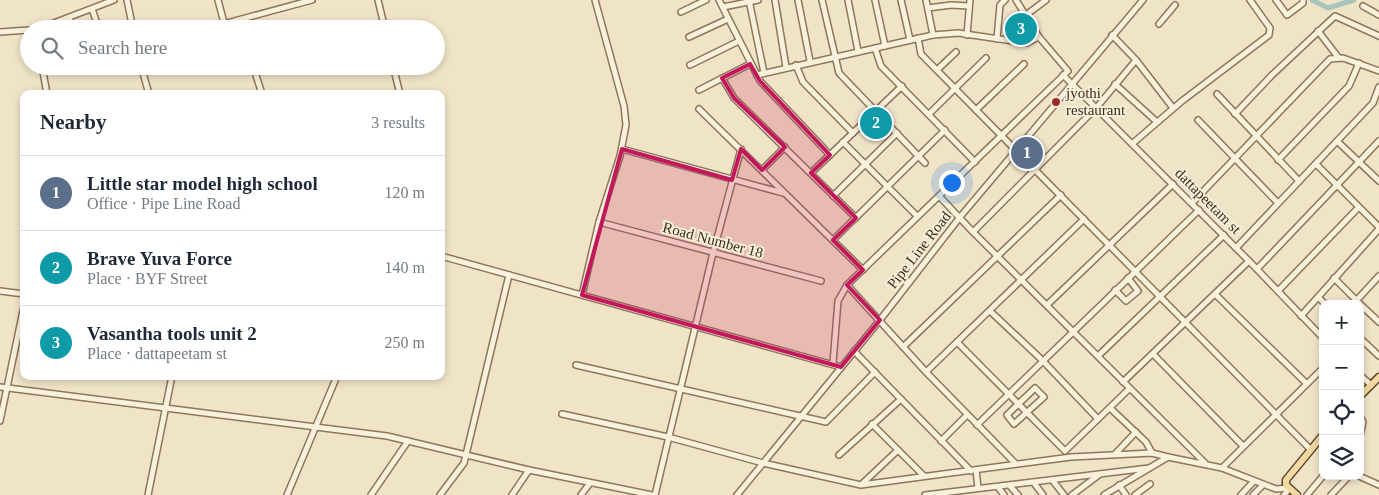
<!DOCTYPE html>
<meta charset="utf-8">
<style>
:root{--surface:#fff;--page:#f6f6f7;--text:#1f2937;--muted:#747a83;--line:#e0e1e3;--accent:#9e2a2b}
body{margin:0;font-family:Georgia,serif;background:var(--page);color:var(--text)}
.controls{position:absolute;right:15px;bottom:15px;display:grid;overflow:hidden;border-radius:10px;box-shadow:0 2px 8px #0003}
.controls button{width:45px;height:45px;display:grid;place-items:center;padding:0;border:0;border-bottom:1px solid var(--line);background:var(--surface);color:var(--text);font:25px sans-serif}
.you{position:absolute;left:951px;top:182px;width:18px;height:18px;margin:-12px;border:4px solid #fff;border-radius:50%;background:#1a73e8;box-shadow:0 0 0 8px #1a73e833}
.badge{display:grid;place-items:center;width:32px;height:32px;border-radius:50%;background:var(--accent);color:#fff;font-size:16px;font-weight:700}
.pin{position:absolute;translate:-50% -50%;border:2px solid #fff;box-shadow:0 1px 5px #0006}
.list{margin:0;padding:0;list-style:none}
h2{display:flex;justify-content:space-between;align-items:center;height:65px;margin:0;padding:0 20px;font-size:21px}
h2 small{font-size:16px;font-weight:400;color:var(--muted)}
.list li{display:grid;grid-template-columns:32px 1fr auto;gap:15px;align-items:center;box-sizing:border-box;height:75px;padding:0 20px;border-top:1px solid var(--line)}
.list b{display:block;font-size:19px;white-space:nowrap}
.list p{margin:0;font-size:16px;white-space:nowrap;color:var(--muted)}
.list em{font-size:16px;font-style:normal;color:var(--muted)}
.icon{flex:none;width:28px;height:28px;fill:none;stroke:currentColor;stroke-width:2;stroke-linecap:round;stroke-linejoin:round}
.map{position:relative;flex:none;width:1379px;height:495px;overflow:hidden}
.search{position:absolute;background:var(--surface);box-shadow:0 2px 8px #0003;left:20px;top:20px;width:425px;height:55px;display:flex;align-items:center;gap:12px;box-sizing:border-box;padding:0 18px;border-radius:28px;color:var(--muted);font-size:19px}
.panel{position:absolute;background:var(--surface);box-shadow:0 2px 8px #0003;left:20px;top:90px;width:425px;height:290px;border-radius:10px}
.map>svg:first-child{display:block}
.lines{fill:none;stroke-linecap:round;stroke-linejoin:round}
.canal{stroke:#a9c4bc;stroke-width:5}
.minor-casing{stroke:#8d765c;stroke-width:8}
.major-casing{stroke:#5b4430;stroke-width:9}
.minor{stroke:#faf1dc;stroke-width:5}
.major{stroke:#f3d9a0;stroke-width:6}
.marked{fill:#c2185b;fill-opacity:0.2;stroke:#c2185b;stroke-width:4;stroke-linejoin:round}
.poi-dot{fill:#9e2a2b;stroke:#f7eed8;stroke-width:2}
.labels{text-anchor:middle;stroke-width:4;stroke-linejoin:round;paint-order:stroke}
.poi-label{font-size:15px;fill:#3d2e20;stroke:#f7eed8;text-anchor:start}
.street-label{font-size:15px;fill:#3d2e20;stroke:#f7eed8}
</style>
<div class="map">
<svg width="1379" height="495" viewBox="0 0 1379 495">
<rect width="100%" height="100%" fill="#f0e4c8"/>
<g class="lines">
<path class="canal" d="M1312,0L1328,8L1354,0"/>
<defs>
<g id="minor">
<path d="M127,0L133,29"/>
<path d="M218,0L224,23"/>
<path d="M378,0L385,29"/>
<path d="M719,0L760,81L830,155"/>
<path d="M749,0L764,73"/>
<path d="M775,0L786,67"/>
<path d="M798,0L810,61"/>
<path d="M822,0L839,73L925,163"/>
<path d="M848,0L858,51"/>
<path d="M875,0L885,46"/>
<path d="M901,0L910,40"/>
<path d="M926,0L933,35"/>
<path d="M1276,0L1287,15L1303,3V0"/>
<path d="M1363,6L1379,15"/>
<path d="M723,7L758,0"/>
<path d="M928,8L951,5L969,6"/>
<path d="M92,9L99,29"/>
<path d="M681,12L706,0"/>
<path d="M1026,15L1046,0"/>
<path d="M69,18L74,29"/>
<path d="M239,20L241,29"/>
<path d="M1159,24L1175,5"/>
<path d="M38,29L114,0"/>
<path d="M205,29L312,0"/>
<path d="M1318,31L1338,57"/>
<path d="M0,32L29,30"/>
<path d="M967,35L970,0"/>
<path d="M1112,35L1136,60L1173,108"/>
<path d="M689,37L728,19"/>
<path d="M918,38L921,54L1310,449"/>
<path d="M997,39L1000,5L1005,0"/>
<path d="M875,48L881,66L975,162"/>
<path d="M690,65L739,41"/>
<path d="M796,65L803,82L853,133"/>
<path d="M42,66L47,94"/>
<path d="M141,66L149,94"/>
<path d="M253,66L262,94"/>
<path d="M393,66L400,94"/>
<path d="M937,70L956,52"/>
<path d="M757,75L933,35L958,33L1027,43L1039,37"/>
<path d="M1063,75L1249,261L1323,338"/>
<path d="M722,78L734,98L856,218"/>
<path d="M1115,84L1157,122"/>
<path d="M699,90L750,64"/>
<path d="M1217,94L1299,181"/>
<path d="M699,109L863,270"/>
<path d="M976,110L1024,64"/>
<path d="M929,114L986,58"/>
<path d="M1235,114L1272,75L1335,16L1379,36"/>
<path d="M1198,120L1277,202"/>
<path d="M1337,141L1379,181"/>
<path d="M843,142L917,216"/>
<path d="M1133,143L1182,101L1269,35L1270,28L1250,0"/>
<path d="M622,149L783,193"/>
<path d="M1278,160L1349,86L1359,63"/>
<path d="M1316,164L1379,227"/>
<path d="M762,170L785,147"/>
<path d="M811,173L902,86"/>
<path d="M833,196L897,133"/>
<path d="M940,197L973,232L1205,463"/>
<path d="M1192,203L1330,59L1343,58L1379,71"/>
<path d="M599,222L821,281"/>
<path d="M973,232L1097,107L1136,60"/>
<path d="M833,240L945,130"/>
<path d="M1236,248L1373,103L1379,87"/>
<path d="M441,256L841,367"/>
<path d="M1257,269L1379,141"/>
<path d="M1334,278L1360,304"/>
<path d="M847,285L926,372L1015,463"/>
<path d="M1115,290L1126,301L1138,291L1128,278"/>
<path d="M0,291L24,294"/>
<path d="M1278,291L1358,208"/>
<path d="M1215,294L1307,384"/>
<path d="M582,295L599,222L620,156L626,125L624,106L595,0"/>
<path d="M1318,297L1325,304"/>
<path d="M1356,301L1379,276"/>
<path d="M1360,304L1379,322"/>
<path d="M1047,305L1173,184"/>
<path d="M990,311L1042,360L1098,419"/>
<path d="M1301,316L1379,229"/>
<path d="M1360,338L1379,356"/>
<path d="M957,342L1065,451L1129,389"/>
<path d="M903,347L1061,195"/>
<path d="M854,351L971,471"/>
<path d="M1153,354L1243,446"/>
<path d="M1098,356L1224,235"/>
<path d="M833,363L838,301L847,285L1068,71L1039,37L1016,0"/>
<path d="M576,365L826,422L875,372"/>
<path d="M926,372L1084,219"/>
<path d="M1360,375L1371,385"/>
<path d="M1123,382L1249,261"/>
<path d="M0,387L387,436L529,470L652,495"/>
<path d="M1035,388L1044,397L1014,424L1007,415Z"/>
<path d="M1110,408L1146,442L1152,453"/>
<path d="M562,414L668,437L763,463L861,485L1071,457L1152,453L1168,457"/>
<path d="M1360,416L1363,422L1360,436"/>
<path d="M0,421L24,306"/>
<path d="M872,424L924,476"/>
<path d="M977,425L1199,210"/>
<path d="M941,441L967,415"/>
<path d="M1115,454L1136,432"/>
<path d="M839,455L901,399"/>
<path d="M1222,468L1323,368"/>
<path d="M976,470L978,488"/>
<path d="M1359,476L1379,485"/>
<path d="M1053,481L1064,495"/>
<path d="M1034,483L1043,495"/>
<path d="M862,484L898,450"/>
<path d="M1119,485L1126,495"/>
<path d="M1010,486L1018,495"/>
<path d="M998,487L1004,495"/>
<path d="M148,495L172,376"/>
<path d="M287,495L337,376"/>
<path d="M371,495L408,441"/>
<path d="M440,495L464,463L509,275"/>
<path d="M512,495L529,470"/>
<path d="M581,495L590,483"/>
<path d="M655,495L713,253L741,149"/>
<path d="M737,495L880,320L960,217L1143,0"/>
<path d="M925,495L1149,468"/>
<path d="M1072,495L1100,474"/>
<path d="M1104,495L1168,457L1222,468L1276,489L1288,488"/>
<path d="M1135,495L1150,484"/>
<path d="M1241,495L1254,481"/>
<path d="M1253,495L1263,485"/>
<path d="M1284,495L1289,489"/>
<path d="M1307,495L1323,476"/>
<path d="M1331,495L1349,476"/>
</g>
<g id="major">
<path d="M1360,396L1379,377"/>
<path d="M1297,495L1286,485V480L1323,435"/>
</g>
</defs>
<use href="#minor" class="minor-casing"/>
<use href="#major" class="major-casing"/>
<use href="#minor" class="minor"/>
<use href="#major" class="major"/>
</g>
<path class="marked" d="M750,64L760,81L830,155L811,173L856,218L833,240L863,270L847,285L880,320L841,367L582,295L622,149L732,180L741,149L762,170L785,147L734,98L722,78Z"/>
<circle class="poi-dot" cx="1056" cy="102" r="5"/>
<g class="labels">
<g class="poi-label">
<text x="1066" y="98">jyothi<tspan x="1066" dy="17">restaurant</tspan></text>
</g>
<g class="street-label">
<text transform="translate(1208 201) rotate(45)" y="5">dattapeetam st</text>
<text transform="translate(713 240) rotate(15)" y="5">Road Number 18</text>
<text transform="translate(919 250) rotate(-52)" y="5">Pipe Line Road</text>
</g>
</g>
</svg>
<div class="controls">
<button>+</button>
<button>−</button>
<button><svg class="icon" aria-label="locate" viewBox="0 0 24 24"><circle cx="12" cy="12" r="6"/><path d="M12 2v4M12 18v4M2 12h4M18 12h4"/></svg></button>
<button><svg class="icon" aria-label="layers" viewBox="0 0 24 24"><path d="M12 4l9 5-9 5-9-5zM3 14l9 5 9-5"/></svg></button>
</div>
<div class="you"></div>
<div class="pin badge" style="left:1027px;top:153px;background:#5c6f8a">1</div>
<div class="pin badge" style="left:876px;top:123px;background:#0f9aa8">2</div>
<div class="pin badge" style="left:1021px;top:29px;background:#0f9aa8">3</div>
<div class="search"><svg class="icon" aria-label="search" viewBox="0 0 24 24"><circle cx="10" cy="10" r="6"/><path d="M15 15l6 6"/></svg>Search here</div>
<section class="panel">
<h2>Nearby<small>3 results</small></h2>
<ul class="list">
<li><span class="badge" style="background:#5c6f8a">1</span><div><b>Little star model high school</b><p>Office · Pipe Line Road</p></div><em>120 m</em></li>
<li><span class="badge" style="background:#0f9aa8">2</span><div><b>Brave Yuva Force</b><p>Place · BYF Street</p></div><em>140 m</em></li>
<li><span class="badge" style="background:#0f9aa8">3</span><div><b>Vasantha tools unit 2</b><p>Place · dattapeetam st</p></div><em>250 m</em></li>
</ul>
</section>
</div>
